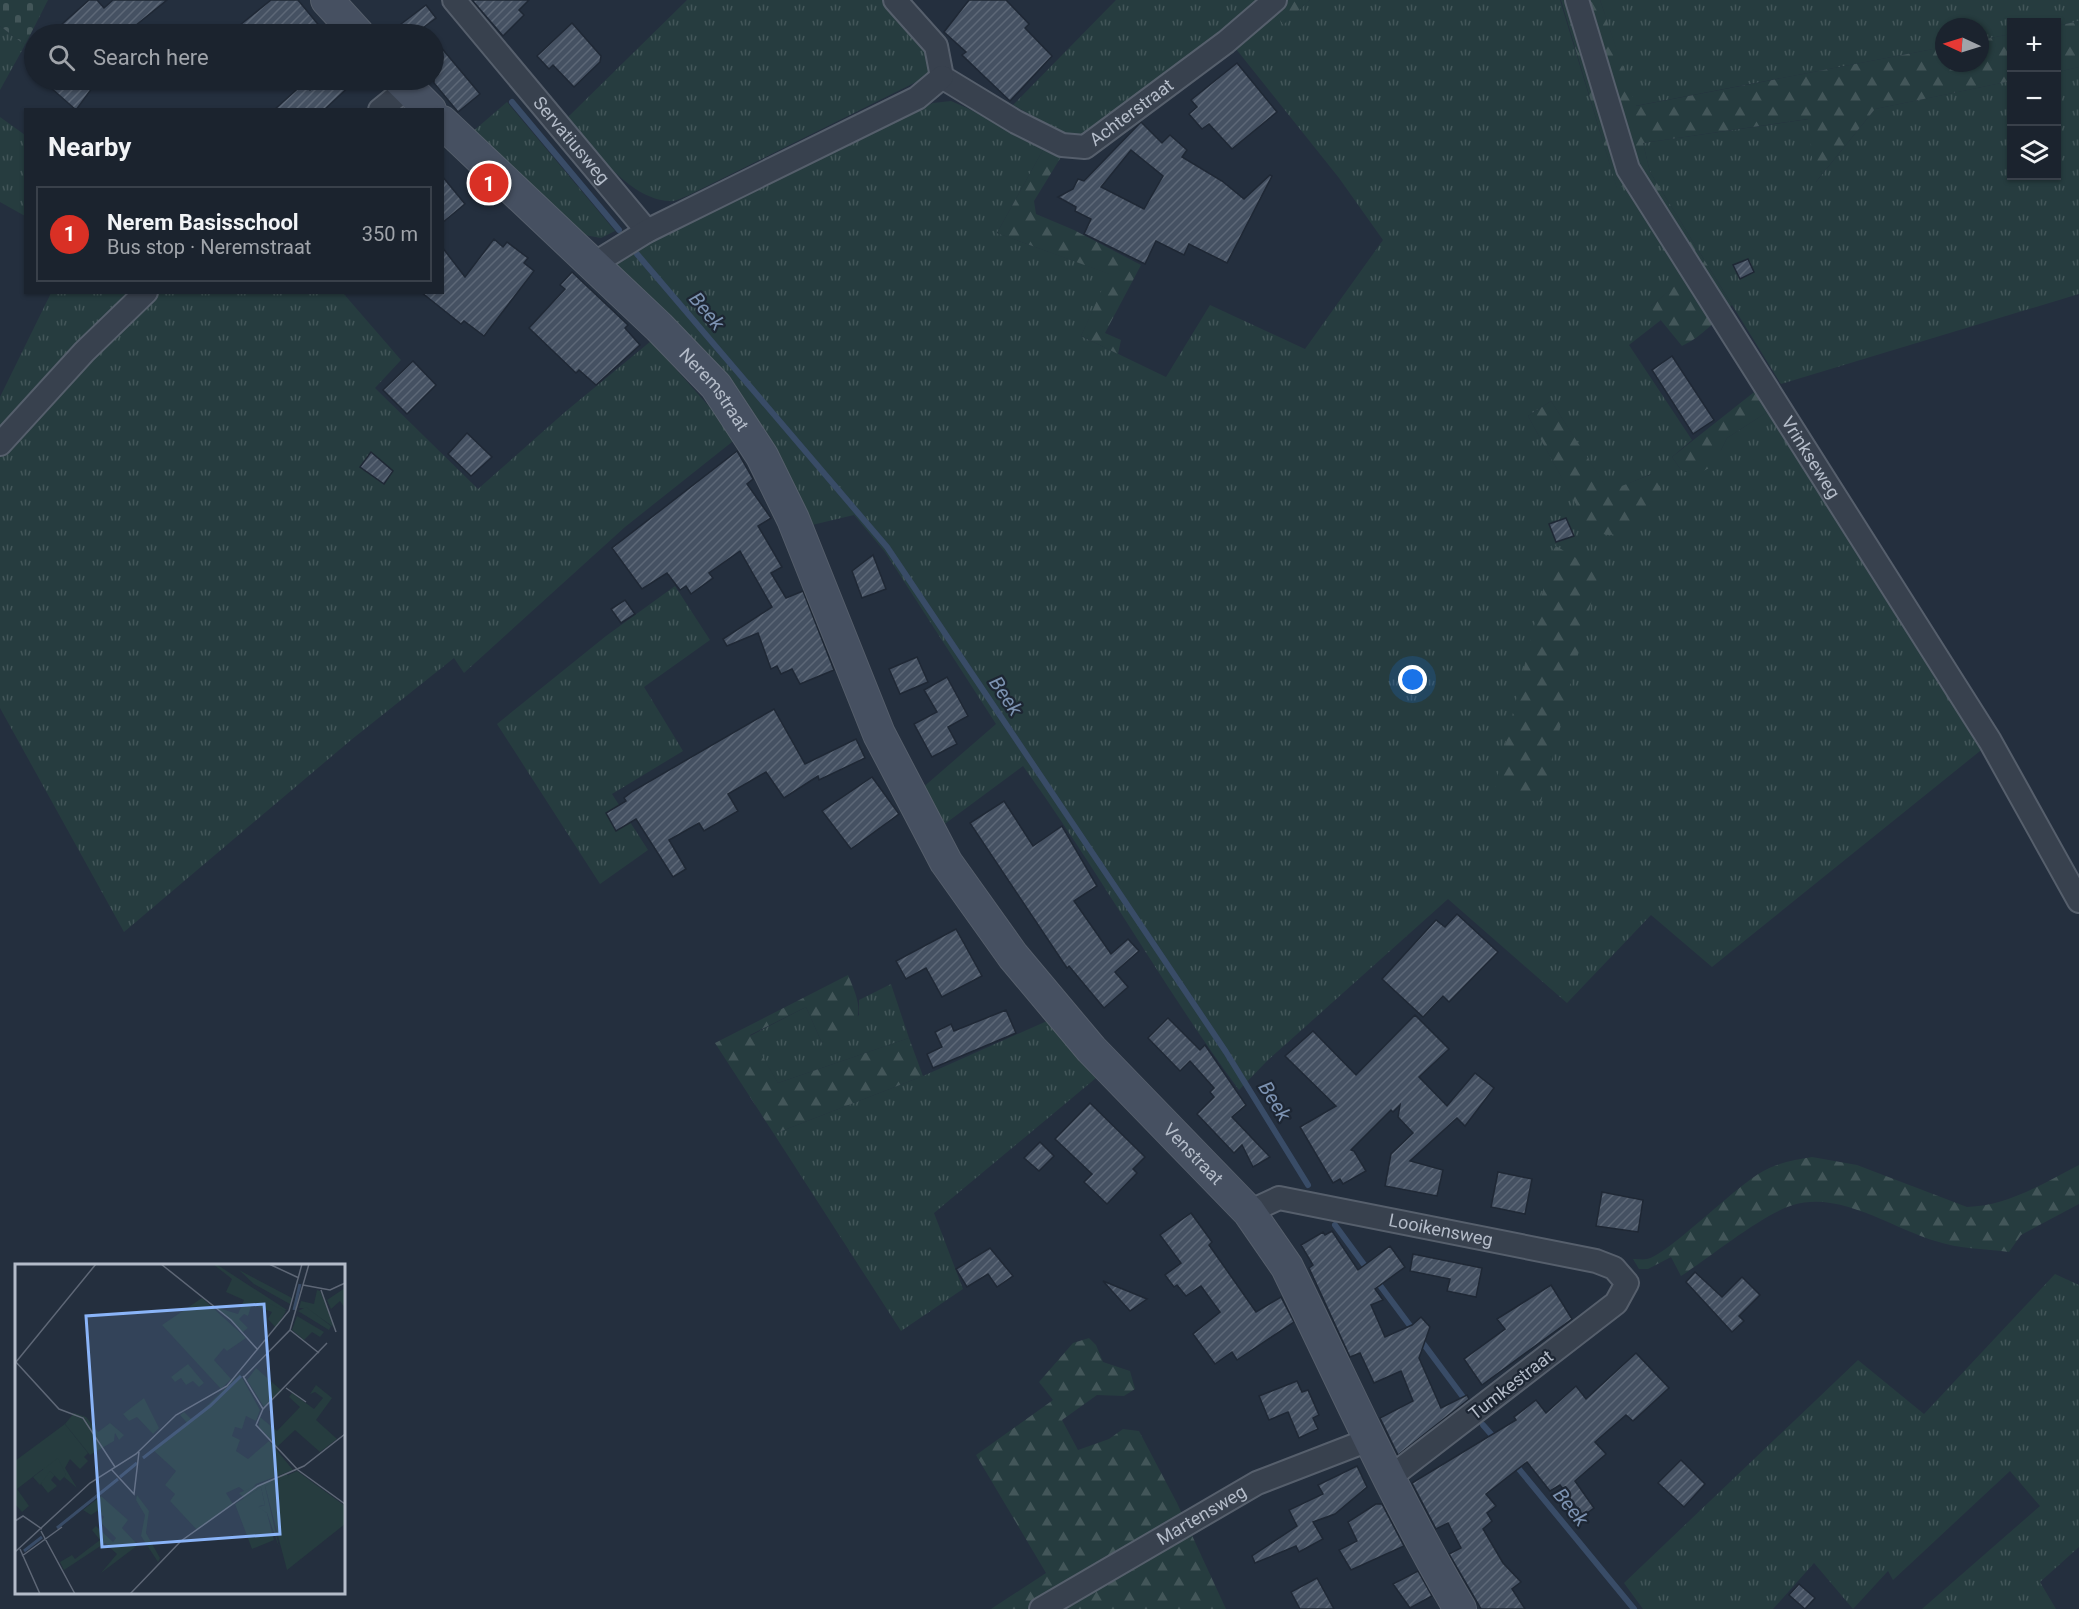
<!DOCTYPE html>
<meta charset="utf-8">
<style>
:root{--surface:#1b232e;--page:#282f3a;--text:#f1f3f6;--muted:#a0a4aa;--line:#39404a;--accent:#d93025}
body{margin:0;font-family:Roboto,sans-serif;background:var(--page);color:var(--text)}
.controls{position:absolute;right:18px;top:18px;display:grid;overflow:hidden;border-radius:0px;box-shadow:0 2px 4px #0004}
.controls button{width:54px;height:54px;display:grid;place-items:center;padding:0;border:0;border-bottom:2px solid var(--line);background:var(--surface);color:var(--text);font:30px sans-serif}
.compass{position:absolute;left:1935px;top:18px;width:54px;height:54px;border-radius:50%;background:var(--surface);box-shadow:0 2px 4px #0004;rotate:274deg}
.you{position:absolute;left:1413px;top:680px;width:21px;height:21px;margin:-15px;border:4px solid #fff;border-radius:50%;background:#1a73e8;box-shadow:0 0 0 9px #1a73e833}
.badge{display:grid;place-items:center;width:39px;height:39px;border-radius:50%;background:var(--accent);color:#fff;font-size:20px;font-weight:700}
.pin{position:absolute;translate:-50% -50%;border:3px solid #fff;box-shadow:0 2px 6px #0006}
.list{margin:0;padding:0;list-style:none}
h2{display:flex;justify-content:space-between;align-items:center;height:78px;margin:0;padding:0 24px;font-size:26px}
h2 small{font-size:20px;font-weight:400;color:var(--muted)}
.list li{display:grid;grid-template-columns:39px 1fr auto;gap:18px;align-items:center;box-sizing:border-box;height:96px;margin:0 12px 12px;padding:0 12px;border:2px solid var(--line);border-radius:0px}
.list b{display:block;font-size:22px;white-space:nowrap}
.list p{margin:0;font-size:20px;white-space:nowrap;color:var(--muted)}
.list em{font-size:20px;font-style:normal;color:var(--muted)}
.icon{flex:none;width:33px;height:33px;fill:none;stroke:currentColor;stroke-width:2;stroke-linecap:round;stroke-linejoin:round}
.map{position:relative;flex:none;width:2079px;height:1609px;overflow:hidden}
.search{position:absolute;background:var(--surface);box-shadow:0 2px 4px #0004;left:24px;top:24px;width:420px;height:66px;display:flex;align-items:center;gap:15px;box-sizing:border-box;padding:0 21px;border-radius:33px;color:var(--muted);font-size:22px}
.panel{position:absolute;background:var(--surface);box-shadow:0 2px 4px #0004;left:24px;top:108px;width:420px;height:186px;border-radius:0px}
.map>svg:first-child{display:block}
.grass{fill:url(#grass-tufts);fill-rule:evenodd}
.forest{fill:url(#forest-firs)}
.cemetery{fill:url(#cemetery-stones)}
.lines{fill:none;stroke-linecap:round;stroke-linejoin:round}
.stream{stroke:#394c67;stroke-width:6}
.building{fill:url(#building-hatch);stroke:#1f2835;stroke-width:1.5;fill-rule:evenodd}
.street-casing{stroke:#565f6c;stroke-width:26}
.secondary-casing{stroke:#565f6c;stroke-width:34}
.street{stroke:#38414e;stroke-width:22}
.secondary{stroke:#465061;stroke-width:32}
.labels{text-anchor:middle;stroke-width:4.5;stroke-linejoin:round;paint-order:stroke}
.street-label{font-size:18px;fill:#b4bcc9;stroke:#1d2633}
.water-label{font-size:20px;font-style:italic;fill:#7c92b1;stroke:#1d2633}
.inset-river{fill:none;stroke:#394c67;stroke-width:3}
.inset-road{fill:none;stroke:#5e6776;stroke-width:1.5}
.view{fill:#8ab4f8;fill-opacity:0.15;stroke:#8ab4f8;stroke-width:3}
.inset-edge{fill:none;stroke:#b4bcc9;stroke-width:3}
</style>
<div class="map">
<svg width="2079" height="1609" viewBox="0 0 2079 1609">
<defs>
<pattern id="grass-tufts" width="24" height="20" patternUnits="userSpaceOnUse" patternTransform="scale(1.5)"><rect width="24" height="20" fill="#263c3f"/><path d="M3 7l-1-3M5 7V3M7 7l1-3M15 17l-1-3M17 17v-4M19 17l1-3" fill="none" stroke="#435659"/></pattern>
<pattern id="forest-firs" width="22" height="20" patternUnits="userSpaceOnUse" patternTransform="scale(1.5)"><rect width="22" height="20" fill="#263c3f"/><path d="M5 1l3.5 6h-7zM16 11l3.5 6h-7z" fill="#435659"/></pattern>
<pattern id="cemetery-stones" width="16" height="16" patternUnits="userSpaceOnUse" patternTransform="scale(1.5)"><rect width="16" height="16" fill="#263c3f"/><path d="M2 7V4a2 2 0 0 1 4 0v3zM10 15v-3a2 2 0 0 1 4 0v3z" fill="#435659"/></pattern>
<pattern id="building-hatch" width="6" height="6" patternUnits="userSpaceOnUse" patternTransform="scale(1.5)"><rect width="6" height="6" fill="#455162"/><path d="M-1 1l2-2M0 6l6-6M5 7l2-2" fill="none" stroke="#5d6877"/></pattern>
</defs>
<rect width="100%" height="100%" fill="#242f3e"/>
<g class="grass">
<path d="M687,0H883C896,14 937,51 929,71C927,77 920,80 914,83L687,196C681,198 675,202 669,201C628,199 592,146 567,118Z"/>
<path d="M1116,0H1261L1098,127L1078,135L1065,134L1013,105Z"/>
<path d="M1310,0H1560L1617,188L1626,184L1685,278L1651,306L1661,320L1629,345L1692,440L1672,457L1681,470L1721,450L1727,438L1772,409L1985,747L1712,967L1651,915L1567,1003L1448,899L1267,1061L1239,1090C1162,986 1099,871 1023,766L942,826L920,790L996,724L885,552L854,515L812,525L613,264L645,244L933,103L951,101L967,108L1044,148L997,233L1110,274L1081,336L1166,377L1210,305L1305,349L1383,240L1339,178L1232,44L1274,8L1283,24ZM1551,401L1609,492L1651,474L1610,535L1590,529L1528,416Z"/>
<path d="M1600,0H2079V21L2057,26L2056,22H2012L2011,34L1980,40V27H1944V47L1635,106Z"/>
<path d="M0,26L25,45L0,90Z"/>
<path d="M2079,67V294L1781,384L1650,172L1643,143L1809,119L1816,182L1875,109L2011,81L2012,176H2056L2057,72Z"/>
<path d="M507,102L615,231L601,238L579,234L471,133Z"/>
<path d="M0,117L25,135V216L0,202Z"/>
<path d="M159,292L343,293L401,360L375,388L478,489L565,412L651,341L737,438L625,527L464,673L454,658L351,740L124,932L0,708V457L119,329Z"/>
<path d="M51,293H132L0,440V397Z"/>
<path d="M675,586L710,640L644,687L683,751L612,794L648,850L600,884L497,724L606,636Z"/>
<path d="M891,984L909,1038L778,1083L750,1036L806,1007L822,1043L859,1015V1000Z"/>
<path d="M1047,1021L1096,1078L934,1213L963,1289L901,1331L774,1134L923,1076Z"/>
<path d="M2055,1274L2079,1285V1547L2040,1582L2056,1609H1922L2040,1506L2010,1471L1893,1580L1888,1571L1853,1609L1814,1563L1773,1609H1643L1624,1583L1858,1360L1924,1414Z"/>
</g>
<g class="forest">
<path d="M1284,0H1310L1283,25L1274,8Z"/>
<path d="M1561,0H1600L1636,106L1944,47V63H1980V40L2011,34V81L1875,109L1815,183L1808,119L1643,143L1650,172L1732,305C1715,321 1703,336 1682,346L1650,307L1684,278L1625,185L1617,189Z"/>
<path d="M2079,21V67L2057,72V26Z"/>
<path d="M1044,148L1061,157L1034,201L1036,214L1074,230L1141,265L1105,333L1121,340L1118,354L1081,336L1109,274L997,233Z"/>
<path d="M1758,389L1772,409L1727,438L1713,466L1694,476L1681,470L1672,457Z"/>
<path d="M1551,401L1609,491L1652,474L1661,489C1652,504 1630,536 1609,535C1603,535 1596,531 1590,530L1528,416Z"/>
<path d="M1554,545L1599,571L1541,802L1495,786Z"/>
<path d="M848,975C866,1016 863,1025 822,1043L806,1007L750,1035L778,1083L909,1038L923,1076L774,1134L715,1043Z"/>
<path d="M1812,1157L1857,1165L1967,1207C2008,1206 2044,1183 2079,1165V1204L2021,1235L2009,1252C1988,1249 1966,1249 1946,1244C1897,1233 1844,1190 1793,1205C1763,1214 1710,1257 1681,1276L1671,1257L1648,1269H1639L1633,1259C1637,1259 1643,1260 1647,1259C1666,1256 1734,1188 1760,1173C1776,1163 1794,1160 1812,1157Z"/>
<path d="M1089,1338L1096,1345L1103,1362L1130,1371L1135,1389L1124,1396L1097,1395L1062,1420L1078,1450L1109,1439L1123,1429L1139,1431L1177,1503L1226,1609H991L1046,1573L976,1455L1053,1400L1039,1382L1073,1343Z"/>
</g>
<path class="cemetery" d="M0,0H48L25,45L0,26Z"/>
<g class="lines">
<g class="stream">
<path d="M512,102L619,230"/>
<path d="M637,254L887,547L1226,1052L1308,1185"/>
<path d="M1335,1225L1368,1270"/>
<path d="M1376,1280L1469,1405"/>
<path d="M1483,1425L1497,1441"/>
<path d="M1514,1463L1634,1609"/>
</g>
</g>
<g class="building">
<path d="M89,0H97L104,8L113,0H167L125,34H51Z"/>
<path d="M271,0H298L326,34H229Z"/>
<path d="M472,0H529L519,10L524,15L503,36Z"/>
<path d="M969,0H1006L1029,24L1025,28L1052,56L1010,101L962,55L966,52L944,32Z"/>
<path d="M426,5L436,18L424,27L430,34H388Z"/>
<path d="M572,23L601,56L600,62L574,87L553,65L549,69L537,56Z"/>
<path d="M434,39L480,94L458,112L434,83Z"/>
<path d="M1237,63L1277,112L1232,149L1209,124L1202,129L1189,114L1197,107L1191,100Z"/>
<path d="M42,80H98L76,110Z"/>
<path d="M321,80H356L324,110H274L304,83L310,90Z"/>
<path d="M1141,122L1162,143L1170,135L1187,150L1182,157L1222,181L1244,199L1270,175L1272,176L1227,263L1189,244L1184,255L1156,241L1145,264L1084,234L1091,219L1075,211L1076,207L1058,197L1073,189L1078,179L1084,181ZM1131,150L1163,176L1144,209L1101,187Z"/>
<path d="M442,176L465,204L442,223Z"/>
<path d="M494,239L503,247L507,242L528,258L524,263L534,271L484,336L464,321L461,324L421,292H442V247L465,277Z"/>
<path d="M1748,259L1754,272L1740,279L1733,265Z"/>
<path d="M572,272L628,325L625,328L640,345L596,385L579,370L576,373L529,328L565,289L560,285Z"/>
<path d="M1672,356L1714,420L1693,434L1652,370Z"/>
<path d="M413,361L436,385L407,414L383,390Z"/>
<path d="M467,433L492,457L471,476L448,454Z"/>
<path d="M737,451L753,479L747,484L771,518L758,526L782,567L771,573L786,598L803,591L834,670L800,684L792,669L781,674L777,666L771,669L758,633L727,646L723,639L772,607L740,551L709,573L713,578L691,594L686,586L680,590L667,573L642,589L612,548Z"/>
<path d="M371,452L393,471L384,484L360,467Z"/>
<path d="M1566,518L1574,536L1556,542L1549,524Z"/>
<path d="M873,555L886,589L862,598L852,571Z"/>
<path d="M625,600L635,614L621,623L611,609Z"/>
<path d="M917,657L928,682L900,694L889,669Z"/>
<path d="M947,677L968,716L948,727L957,744L932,757L914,724L937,712L924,690Z"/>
<path d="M774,709L805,764L856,739L865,758L819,780L818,776L784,798L766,772L728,794L738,811L704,831L699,823L669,840L686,869L673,877L636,819L616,831L606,813L626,801L624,798L633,791Z"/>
<path d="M872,777L899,814L851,849L822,811Z"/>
<path d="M1004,801L1033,846L1062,826L1097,886L1074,901L1111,954L1128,939L1139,951L1115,972L1128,987L1104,1008L1069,966L1067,968L970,823Z"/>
<path d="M1457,914L1498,952L1449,1002L1443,996L1423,1017L1382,979L1436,920L1445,927Z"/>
<path d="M956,929L982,976L942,997L926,968L906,979L896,961Z"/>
<path d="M1006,1010L1016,1033L933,1068L927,1054L942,1047L935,1032L951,1024L954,1031Z"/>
<path d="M1415,1015L1449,1049L1419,1077L1447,1106L1475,1073L1494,1088L1465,1126L1457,1118L1410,1161L1443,1170L1437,1196L1385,1186L1391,1154L1413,1133L1398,1117L1400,1105L1393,1112L1391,1110L1351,1150L1354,1151L1366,1171L1343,1184L1340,1179L1333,1183L1300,1127L1336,1106L1285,1056L1313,1031L1356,1075Z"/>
<path d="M1168,1018L1200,1050L1205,1045L1246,1105L1232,1117L1270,1157L1253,1167L1242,1145L1234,1153L1197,1114L1214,1097L1210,1092L1214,1088L1190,1061L1180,1071L1148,1038Z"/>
<path d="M1090,1103L1145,1157L1133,1169L1137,1173L1107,1204L1084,1182L1092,1174L1055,1139Z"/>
<path d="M1040,1142L1054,1156L1039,1171L1024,1158Z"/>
<path d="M1498,1172L1532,1179L1525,1214L1491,1207Z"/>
<path d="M1602,1192L1643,1200L1638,1232L1596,1226Z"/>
<path d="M1191,1213L1212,1242L1209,1245L1256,1312L1281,1297L1294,1322L1237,1360L1232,1352L1215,1364L1193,1334L1220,1312L1201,1286L1186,1296L1177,1285L1174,1287L1165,1275L1181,1263L1160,1235Z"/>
<path d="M1332,1231L1358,1270L1390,1246L1405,1267L1375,1289L1383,1300L1371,1305L1385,1337L1412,1325L1421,1317L1430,1327L1419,1358L1441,1408L1467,1395L1469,1399L1398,1455L1380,1418L1413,1401L1401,1371L1374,1383L1360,1353L1350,1357L1309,1268L1313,1265L1301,1245L1323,1232L1325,1235Z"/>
<path d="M990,1248L1013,1276L997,1287L988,1274L967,1287L956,1269Z"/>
<path d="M1413,1254L1482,1268L1476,1297L1447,1291L1450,1279L1410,1271Z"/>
<path d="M1695,1272L1722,1297L1742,1277L1760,1295L1739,1316L1744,1321L1732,1332L1686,1282Z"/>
<path d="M1103,1281L1147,1299L1130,1311Z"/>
<path d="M1551,1285L1572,1319L1482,1385L1464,1359L1505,1329L1497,1319Z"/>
<path d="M1636,1353L1669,1388L1633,1421L1626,1415L1595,1442L1606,1454L1575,1481L1594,1508L1583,1516L1560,1485L1550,1491L1527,1462L1486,1494L1496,1506L1487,1513L1492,1521L1483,1529L1503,1563L1521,1582L1512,1589L1525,1609H1481L1449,1554L1461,1548L1448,1523L1436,1529L1412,1483L1516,1420L1514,1417L1536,1400L1546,1413L1576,1386L1586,1399Z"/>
<path d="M1297,1381L1302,1392L1308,1390L1319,1415L1313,1418L1318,1429L1299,1438L1288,1412L1269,1420L1259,1396Z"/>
<path d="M1681,1460L1705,1484L1684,1507L1658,1483Z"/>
<path d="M1357,1466L1367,1487L1335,1514L1313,1522L1323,1539L1299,1552L1296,1546L1255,1563L1252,1556L1297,1526L1289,1510L1323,1494L1318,1485Z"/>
<path d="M1376,1504H1382L1404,1546L1351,1570L1339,1550L1357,1541L1348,1522Z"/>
<path d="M1418,1571L1432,1596L1410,1608L1393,1584Z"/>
<path d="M1317,1578L1334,1609H1300L1291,1592Z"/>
<path d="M1799,1584L1815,1598L1805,1609L1789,1595Z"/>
</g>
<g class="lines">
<defs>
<g id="street">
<path id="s1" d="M454,0L647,231"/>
<path d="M895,0L936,46L942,77"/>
<path id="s2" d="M1577,0L1628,169L1990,741L2079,901"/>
<path id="s3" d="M942,77L1016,122L1062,145L1085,147L1226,42L1275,0"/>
<path d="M380,110L407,88"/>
<path d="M592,265L647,231L917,98L942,77"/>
<path d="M0,444L84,352L146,292"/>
<path id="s4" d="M1249,1212L1279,1198L1596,1261L1614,1268L1627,1283L1616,1303L1388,1479"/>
<path id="s5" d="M1041,1609L1257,1483L1371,1439"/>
</g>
<g id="secondary">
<path d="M327,0L358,34"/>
<path d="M400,80L430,110"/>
<path id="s6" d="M442,122L659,327L716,386L762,456L793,519L879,734L946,862L1013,956L1091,1049L1249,1212L1287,1267C1343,1382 1395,1499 1460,1609"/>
</g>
</defs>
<use href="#street" class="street-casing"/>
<use href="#secondary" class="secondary-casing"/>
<use href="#street" class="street"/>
<use href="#secondary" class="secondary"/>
</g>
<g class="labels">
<g class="street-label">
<text dy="6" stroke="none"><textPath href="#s3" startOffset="219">Achterstraat</textPath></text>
<text dy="6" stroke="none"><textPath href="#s1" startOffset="183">Servatiusweg</textPath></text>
<text dy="6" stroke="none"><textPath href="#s6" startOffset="382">Neremstraat</textPath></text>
<text dy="6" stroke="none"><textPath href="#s2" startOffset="518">Vrinkseweg</textPath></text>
<text dy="6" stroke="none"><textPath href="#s6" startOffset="1294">Venstraat</textPath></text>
<text dy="6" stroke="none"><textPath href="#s4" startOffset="198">Looikensweg</textPath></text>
<text transform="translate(1511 1385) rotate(-38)" y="6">Tumkestraat</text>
<text dy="6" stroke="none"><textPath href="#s5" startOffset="186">Martensweg</textPath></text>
</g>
<g class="water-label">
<text transform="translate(707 311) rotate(50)" y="7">Beek</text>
<text transform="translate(1006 696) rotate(56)" y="7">Beek</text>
<text transform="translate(1275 1101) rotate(58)" y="7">Beek</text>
<text transform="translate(1571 1507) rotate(51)" y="7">Beek</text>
</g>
</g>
<g transform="translate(15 1264)">
<rect width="330" height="330" fill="#242f3e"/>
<path d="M198,0H201L272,46L264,47L248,37L244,43L237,39L233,52L229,50L224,55L233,64L228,68L200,43L223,50L229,36L211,28L217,15ZM330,24V44L325,37L316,45L312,36ZM302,26L305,27L320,64L291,44H284L286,37L299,40ZM187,34L231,74L212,87L209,84L199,96L216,115L206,125L147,61ZM282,52L309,68L305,73L297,68L289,76L277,66ZM173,100L189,119L184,123L178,117L171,121L166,114L160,118L156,113ZM241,104L267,127L249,143L232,116ZM225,110L245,146L241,157L231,152L227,165L220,163L217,172L225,176L221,187L233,195L254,177L278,206L241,220L232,229L224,223L211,229L218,240L182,266L155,237L160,230L150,221L161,207L138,186L172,159L165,151L169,148L177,156ZM301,121L317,134L301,156L322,175L305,188L280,166L262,183L244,163L245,153L262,167L285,143L274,133L277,129L299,145L308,134L300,128L295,130ZM129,134L144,164L138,170L122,153L114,157L108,150ZM50,160L73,189L69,193L73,197L65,205L55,195L50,204L62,224L49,213L51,210L28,205L2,225L14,242L7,248L0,240V197ZM35,207L40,211L36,216L42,222L33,229L26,220L28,213ZM282,207L330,242V260L272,306L250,222ZM246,223L250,241L244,242L252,249L259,276L237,285L220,240ZM86,232L113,256L107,264L123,281L86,309L102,290L90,279L49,306L45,298L57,291L60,295L85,276L77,266L81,262L98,278L101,274L85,258L89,253L82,247L76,251L68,246Z" fill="#263c3f"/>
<path d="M224,6L277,34L275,40L239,20ZM291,43L316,62L314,66L283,47ZM59,149L71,153L83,168L95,159L109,171L104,176L100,169L99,177L75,191L50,160ZM43,194L51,211L45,217L35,207L25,221L18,213ZM271,209L274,213L250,222L264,283L252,249L243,243L250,241L246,223L229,234L224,229ZM122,231L134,247L131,269L145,294L143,298L126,272L130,251L121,236Z" fill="#263c3f"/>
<path d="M248,37L271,47L261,64L253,55L257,48L244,43Z" fill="#263c3f"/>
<path class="inset-river" d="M279,46L285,20M128,194L195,142L226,112M105,213L122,199M42,264L103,215M9,287L27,273"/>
<path class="inset-road" d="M146,0L216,56L243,86M254,0L284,14M288,21L315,26L330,19M306,26L321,68M275,66L304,89M312,79L248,145L241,161L283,206L330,240M0,97L44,145L68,154L100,203M1,98L81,0M228,112L248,145M229,113L275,66L294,0M271,124L291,138M96,205L119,230L124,188M0,257L8,252L27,265M26,267L60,330M5,285L25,330M0,288L75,219L121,190L161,151L212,122L274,47L287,0M7,292L47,263M115,330L166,277L243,222L289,202L330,170"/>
<path class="view" d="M249,40L265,270L87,283L71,52Z"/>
<rect width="330" height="330" class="inset-edge"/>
</g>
</svg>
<div class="controls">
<button>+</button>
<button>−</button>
<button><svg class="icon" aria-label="layers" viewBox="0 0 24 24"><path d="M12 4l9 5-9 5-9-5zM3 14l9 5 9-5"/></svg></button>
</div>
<svg class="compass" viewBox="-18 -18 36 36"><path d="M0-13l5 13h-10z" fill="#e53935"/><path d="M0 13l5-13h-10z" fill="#a0a4aa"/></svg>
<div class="you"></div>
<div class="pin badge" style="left:489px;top:183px">1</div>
<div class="search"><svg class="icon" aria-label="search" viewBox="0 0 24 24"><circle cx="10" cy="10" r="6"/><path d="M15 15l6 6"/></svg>Search here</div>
<section class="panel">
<h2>Nearby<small></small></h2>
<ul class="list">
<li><span class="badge">1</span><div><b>Nerem Basisschool</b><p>Bus stop · Neremstraat</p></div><em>350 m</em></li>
</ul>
</section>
</div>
